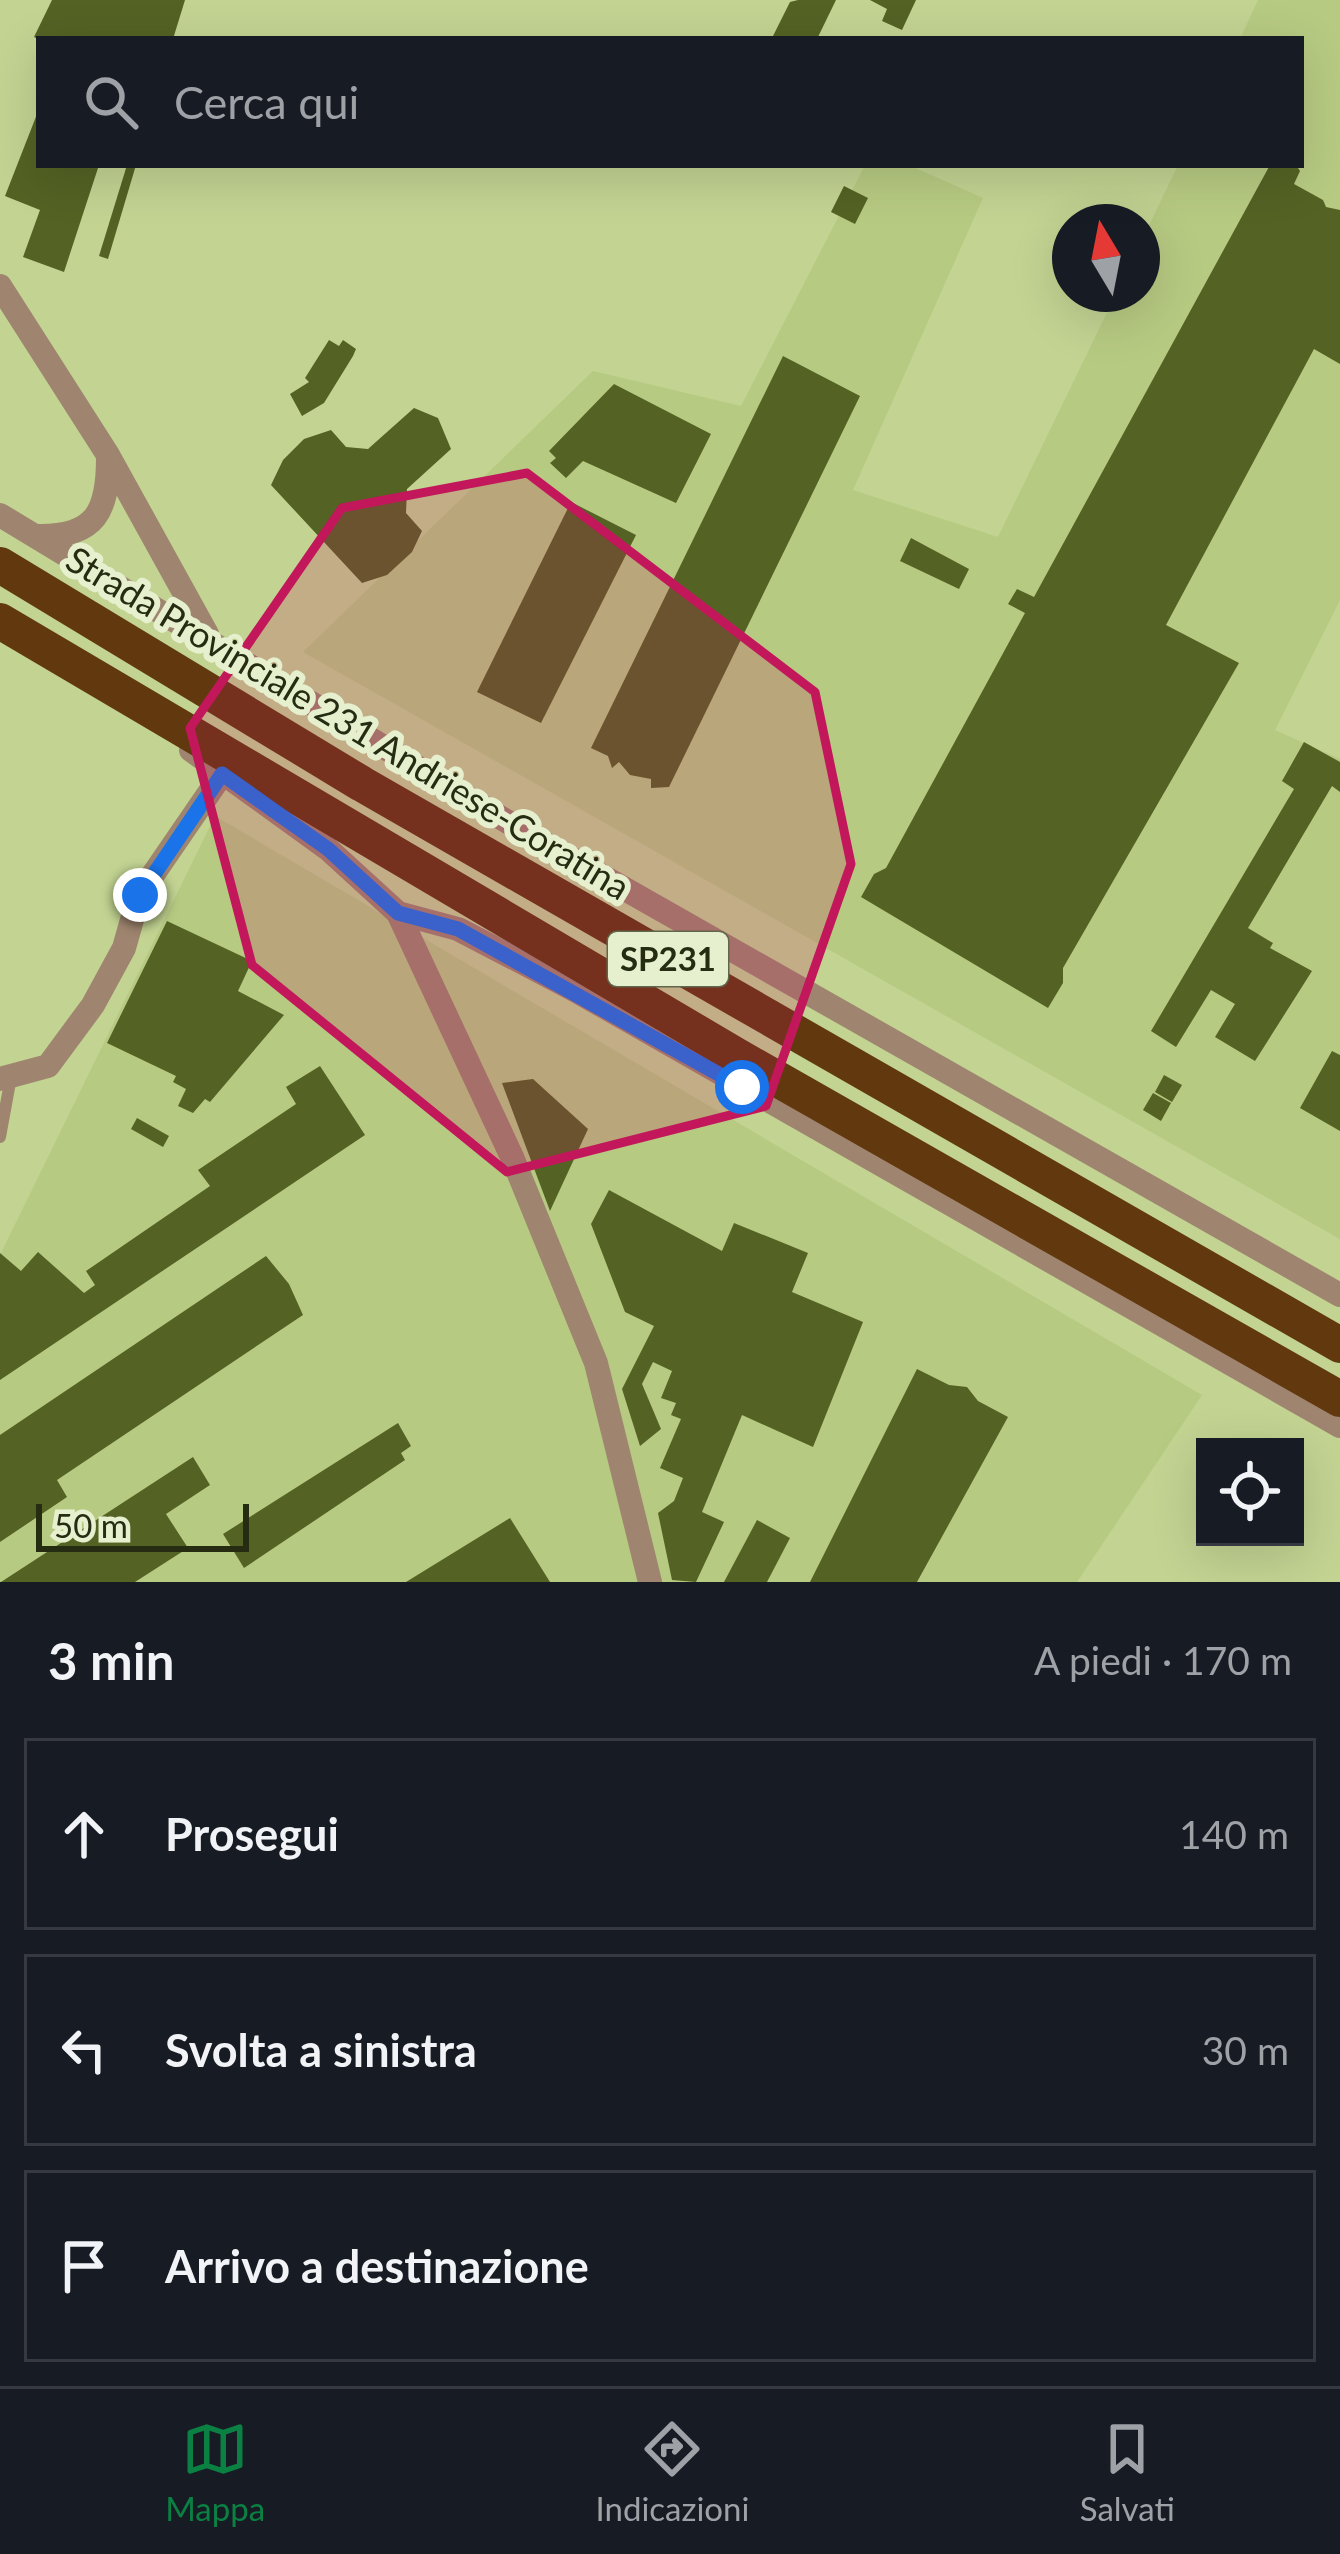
<!DOCTYPE html>
<html lang="it">
<meta charset="utf-8">
<style>
:root{--surface:#171b24;--page:#20242c;--text:#f1f3f6;--muted:#9ea1a6;--line:#363941;--accent:#0b8043}
body{margin:0;font-family:Lato,sans-serif;background:var(--page);color:var(--text)}
.controls{position:absolute;right:36px;bottom:36px;display:grid;overflow:hidden;border-radius:0px;box-shadow:0 12px 48px #0002}
.controls button{width:108px;height:108px;display:grid;place-items:center;padding:0;border:0;border-bottom:3px solid var(--line);background:var(--surface);color:var(--text);font:60px sans-serif}
.compass{position:absolute;left:1052px;top:204px;width:108px;height:108px;border-radius:50%;background:var(--surface);box-shadow:0 12px 48px #0002;rotate:350deg}
.scale{position:absolute;left:36px;bottom:30px;width:213px;box-sizing:border-box;padding-left:12px;border:6px solid #262c12;border-top:0;font-size:33px;line-height:42px;white-space:nowrap;color:#262c12;-webkit-text-stroke:9px #e6f0cf;paint-order:stroke}
.stop{position:absolute;width:36px;height:36px;margin:-27px;border:9px solid #1a73e8;border-radius:50%;background:#fff}
.stop.end{background:#1a73e8;border-color:#fff;box-shadow:0 3px 12px #0008}
.list{margin:0;padding:0;list-style:none}
h2{display:flex;justify-content:space-between;align-items:center;height:156px;margin:0;padding:0 48px;font-size:51px}
h2 small{font-size:39px;font-weight:400;color:var(--muted)}
.list li{display:grid;grid-template-columns:78px 1fr auto;gap:36px;align-items:center;box-sizing:border-box;height:192px;margin:0 24px 24px;padding:0 24px;border:3px solid var(--line);border-radius:0px}
.list b{display:block;font-size:45px;white-space:nowrap}
.list em{font-size:39px;font-style:normal;color:var(--muted)}
.icon{flex:none;width:66px;height:66px;fill:none;stroke:currentColor;stroke-width:2;stroke-linecap:round;stroke-linejoin:round}
.map{position:relative;flex:none;width:1340px;height:1582px;overflow:hidden}
.search{position:absolute;background:var(--surface);box-shadow:0 12px 48px #0002;left:36px;right:36px;top:36px;height:132px;display:flex;align-items:center;gap:30px;box-sizing:border-box;padding:0 42px;border-radius:0px;color:var(--muted);font-size:45px}
.sheet{height:804px;background:var(--surface)}
nav{display:flex;justify-content:space-around;align-items:center;box-sizing:border-box;height:168px;border-top:3px solid var(--line);background:var(--surface);font-size:33px;color:var(--muted)}
nav a{display:grid;justify-items:center;gap:6px}
nav .on{color:var(--accent)}
.map>svg:first-child{display:block}
.built{fill:#b7ca82}
.building{fill:#546224}
.lines{fill:none;stroke-linecap:round;stroke-linejoin:round}
.lane{stroke:#9f856f;stroke-width:12}
.street{stroke:#9f856f;stroke-width:24}
.highway{stroke:#62380e;stroke-width:36}
.route{stroke:#1a73e8;stroke-width:15}
.marked{fill:#c2185b;fill-opacity:0.2;stroke:#c2185b;stroke-width:9;stroke-linejoin:round}
.labels{text-anchor:middle;stroke-width:12;stroke-linejoin:round;paint-order:stroke}
.shield{fill:#e6f0cf;stroke:#60674b;stroke-width:3}
.shield-label{font-size:33px;font-weight:bold;fill:#262c12}
.street-label{font-size:36px;fill:#262c12;stroke:#e6f0cf}
</style>
<div class="map">
<svg width="1340" height="1582" viewBox="0 0 1340 1582">
<rect width="100%" height="100%" fill="#c2d392"/>
<g class="built">
<path d="M1258,0H1340V600L1275,730L1340,759V1239L303,652L593,371L741,406L865,165H909L983,198L853,490L998,537L1116,294H1142V240L1178,165H1301V39H1240Z"/>
<path d="M215,816L1202,1395L1077,1582H0V1255Z"/>
</g>
<g class="building">
<path d="M52,0H185L173,39H38L34,37Z"/>
<path d="M798,0H836L817,39L773,36L790,2Z"/>
<path d="M870,0H916L902,30L882,21L887,9Z"/>
<path d="M39,109V165H99L64,272L23,257L40,210L5,196Z"/>
<path d="M127,165H136L108,259L99,256Z"/>
<path d="M1270,165H1296L1300,171L1294,184L1323,200L1326,207L1340,210V364L1314,349L1166,625L1239,663L1063,968V983L1048,1008L861,897L874,874L886,868L1025,613L1008,604L1017,589L1034,597Z"/>
<path d="M844,186L868,198L855,224L831,212Z"/>
<path d="M329,340L339,346L343,340L356,349L353,356L324,403L302,416L290,394L309,382L305,378Z"/>
<path d="M783,356L860,396L669,787L651,788V779L630,775L619,762L612,768L608,756L591,748Z"/>
<path d="M614,384L711,434L676,503L583,461L566,478L550,463L556,458L549,451Z"/>
<path d="M414,408L438,418L451,449L407,489L406,513L422,531L412,552L387,575L362,583L271,485L283,460L304,439L331,430L346,447L368,449Z"/>
<path d="M571,502L636,535L541,723L477,692Z"/>
<path d="M911,538L969,569L959,589L900,561Z"/>
<path d="M1304,742L1340,762V792L1332,786L1248,928L1273,943L1270,948L1312,971L1255,1061L1215,1037L1235,1004L1211,990L1176,1047L1151,1031L1294,789L1282,781Z"/>
<path d="M167,921L252,961L238,991L284,1015L210,1102L205,1099L193,1113L178,1106L186,1089L173,1082L176,1076L107,1043Z"/>
<path d="M1332,1051L1340,1055V1131L1300,1108Z"/>
<path d="M320,1066L365,1135L0,1380V1253L21,1271L38,1252L84,1293L95,1285L86,1271L210,1186L198,1170L296,1104L286,1087Z"/>
<path d="M1164,1075L1182,1085L1172,1102L1155,1092Z"/>
<path d="M533,1079L588,1129L550,1211L502,1083Z"/>
<path d="M1153,1093L1171,1103L1161,1121L1143,1110Z"/>
<path d="M137,1118L169,1136L163,1147L131,1129Z"/>
<path d="M609,1190L722,1251L734,1223L808,1253L792,1292L863,1322L813,1447L742,1415L702,1512L724,1522L696,1582L672,1580L658,1513L674,1501L683,1478L660,1468L681,1419L671,1415L676,1403L661,1398L672,1371L653,1362L642,1384L661,1429L640,1446L622,1389L654,1326L625,1312L591,1224Z"/>
<path d="M266,1256L289,1284L303,1315L57,1480L67,1497L0,1542V1435Z"/>
<path d="M917,1369L949,1385L967,1387L978,1401L1008,1417L917,1582H810Z"/>
<path d="M398,1423L411,1446L401,1453L405,1460L244,1568L223,1534Z"/>
<path d="M193,1457L210,1485L166,1514L188,1548L135,1582H1Z"/>
<path d="M510,1518L550,1582H406Z"/>
<path d="M757,1520L790,1538L767,1582H724Z"/>
</g>
<g class="lines">
<path class="lane" d="M0,1137L11,1077"/>
<g class="street">
<path d="M0,286L108,455L207,634"/>
<path d="M0,515L521,830L1340,1295"/>
<path d="M38,536C96,537 108,511 108,458"/>
<path d="M191,750L328,849L398,913L512,1157L596,1363L650,1582"/>
<path d="M398,913L458,929L573,989L1340,1426"/>
<path d="M0,1079L48,1066L93,1005L124,948L139,895L222,774"/>
</g>
<g class="highway">
<path d="M0,565L362,784L1340,1345"/>
<path d="M0,621L737,1056L1340,1399"/>
</g>
</g>
<g class="lines">
<path class="route" d="M140,895L222,774L328,849L398,913L458,929L742,1087"/>
</g>
<path class="marked" d="M527,473L815,692L851,864L766,1106L507,1172L252,965L190,728L342,508Z"/>
<g class="labels">
<rect class="shield" x="608" y="932" width="120" height="54" rx="9"/>
<g class="shield-label">
<text x="668" y="971">SP231</text>
</g>
<g class="street-label">
<text transform="translate(348 723) rotate(31)" y="13">Strada Provinciale 231 Andriese-Coratina</text>
</g>
</g>
</svg>
<div class="controls">
<button><svg class="icon" aria-label="locate" viewBox="0 0 24 24"><circle cx="12" cy="12" r="6"/><path d="M12 2v4M12 18v4M2 12h4M18 12h4"/></svg></button>
</div>
<svg class="compass" viewBox="-18 -18 36 36"><path d="M0-13l5 13h-10z" fill="#e53935"/><path d="M0 13l5-13h-10z" fill="#9ea1a6"/></svg>
<div class="scale">50 m</div>
<div class="stop" style="left:742px;top:1087px"></div>
<div class="stop end" style="left:140px;top:895px"></div>
<div class="search"><svg class="icon" aria-label="search" viewBox="0 0 24 24"><circle cx="10" cy="10" r="6"/><path d="M15 15l6 6"/></svg>Cerca qui</div>
</div>
<section class="sheet">
<h2>3 min<small>A piedi · 170 m</small></h2>
<ul class="list">
<li><svg class="icon" aria-label="ahead" viewBox="0 0 24 24"><path d="M12 20V5M6 11l6-6 6 6"/></svg><div><b>Prosegui</b></div><em>140 m</em></li>
<li><svg class="icon" aria-label="left" viewBox="0 0 24 24"><path d="M17 20v-9H6M10 6l-5 5 5 5"/></svg><div><b>Svolta a sinistra</b></div><em>30 m</em></li>
<li><svg class="icon" aria-label="arrive" viewBox="0 0 24 24"><path d="M6 21V4h12l-3 4 3 4H6"/></svg><div><b>Arrivo a destinazione</b></div></li>
</ul>
</section>
<nav>
<a class="on"><svg class="icon" aria-label="map" viewBox="0 0 24 24"><path d="M3 6l6-2 6 2 6-2v14l-6 2-6-2-6 2zM9 4v14M15 6v14"/></svg>Mappa</a>
<a><svg class="icon" aria-label="directions" viewBox="0 0 24 24"><path d="M12 3l9 9-9 9-9-9zM9 14v-3h6M13 9l2 2-2 2"/></svg>Indicazioni</a>
<a><svg class="icon" aria-label="saved" viewBox="0 0 24 24"><path d="M7 4h10v16l-5-4-5 4z"/></svg>Salvati</a>
</nav>
